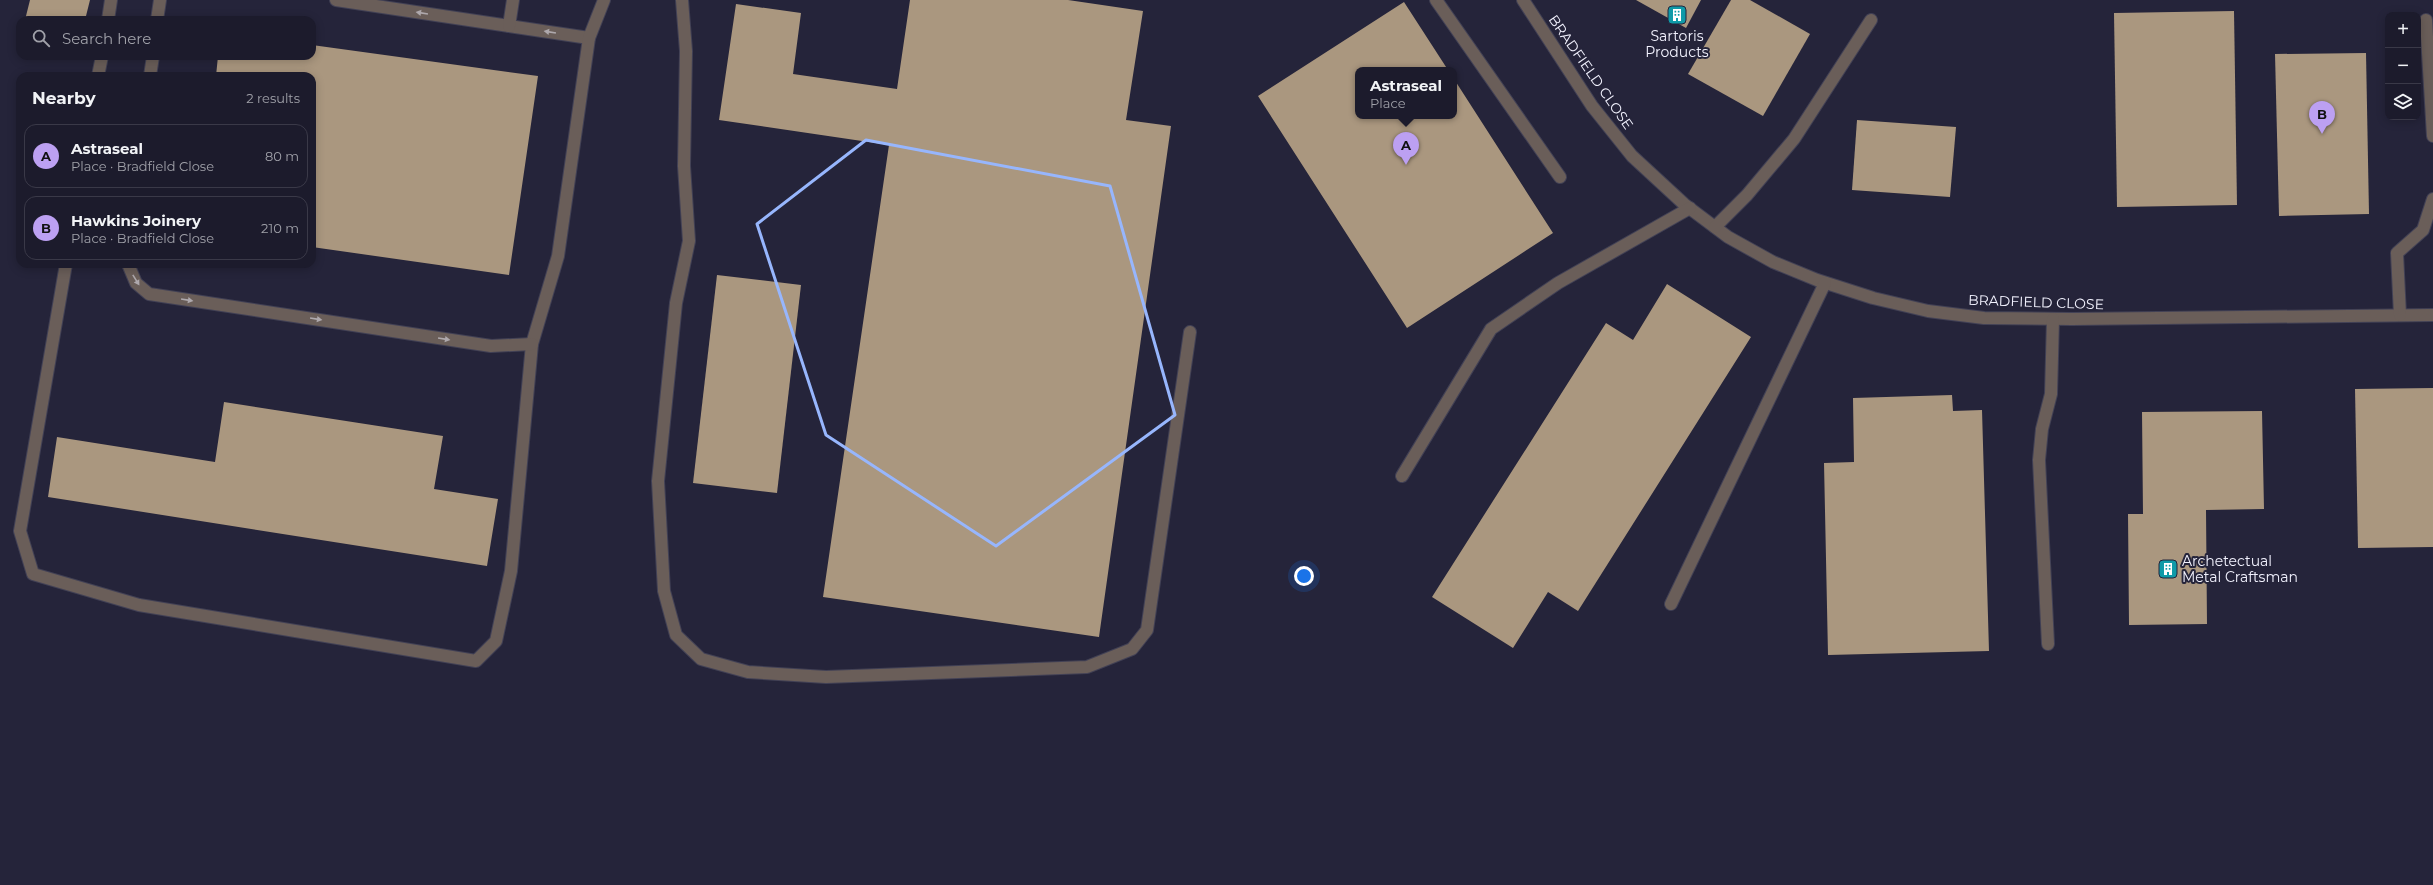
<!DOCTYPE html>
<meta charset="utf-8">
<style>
:root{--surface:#1c1b2c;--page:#252434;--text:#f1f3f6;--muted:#a0a1a9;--line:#3a3948;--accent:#bca0f2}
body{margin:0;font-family:Montserrat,sans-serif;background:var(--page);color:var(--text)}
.controls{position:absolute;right:12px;top:12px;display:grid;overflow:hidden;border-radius:8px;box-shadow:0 2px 10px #0003}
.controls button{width:36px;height:36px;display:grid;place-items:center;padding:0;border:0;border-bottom:1px solid var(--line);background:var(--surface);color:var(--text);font:20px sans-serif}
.you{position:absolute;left:1304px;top:576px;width:14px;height:14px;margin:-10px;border:3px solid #fff;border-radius:50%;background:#1a73e8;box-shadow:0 0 0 6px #1a73e833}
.badge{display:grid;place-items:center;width:26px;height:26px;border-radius:50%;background:var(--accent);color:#111;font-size:13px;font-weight:700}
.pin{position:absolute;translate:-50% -33px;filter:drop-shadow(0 1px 2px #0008)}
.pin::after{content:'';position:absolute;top:21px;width:14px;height:12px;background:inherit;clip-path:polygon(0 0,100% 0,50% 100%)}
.popup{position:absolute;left:1355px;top:67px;width:102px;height:52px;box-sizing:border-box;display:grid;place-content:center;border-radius:8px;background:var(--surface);filter:drop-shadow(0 1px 3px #0005);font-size:13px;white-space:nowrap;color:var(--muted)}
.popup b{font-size:15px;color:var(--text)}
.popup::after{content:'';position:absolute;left:50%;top:100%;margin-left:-8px;border:8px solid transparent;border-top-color:var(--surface)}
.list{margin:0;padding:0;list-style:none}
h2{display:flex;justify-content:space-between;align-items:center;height:52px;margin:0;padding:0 16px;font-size:17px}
h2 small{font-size:13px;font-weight:400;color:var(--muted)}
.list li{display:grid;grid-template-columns:26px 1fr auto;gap:12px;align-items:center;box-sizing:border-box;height:64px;margin:0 8px 8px;padding:0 8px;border:1px solid var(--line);border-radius:12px}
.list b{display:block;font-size:15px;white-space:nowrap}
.list p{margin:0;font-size:13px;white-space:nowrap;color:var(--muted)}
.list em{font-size:13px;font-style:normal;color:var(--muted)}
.icon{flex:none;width:22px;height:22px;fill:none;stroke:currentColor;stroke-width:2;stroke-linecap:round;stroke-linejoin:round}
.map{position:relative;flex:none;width:2433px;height:885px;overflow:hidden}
.search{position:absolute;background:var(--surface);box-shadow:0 2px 10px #0003;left:16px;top:16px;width:300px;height:44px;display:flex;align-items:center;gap:10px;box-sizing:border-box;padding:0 14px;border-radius:12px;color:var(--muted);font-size:15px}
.panel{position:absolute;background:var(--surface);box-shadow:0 2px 10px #0003;left:16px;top:72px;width:300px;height:196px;border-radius:12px}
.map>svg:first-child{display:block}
.building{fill:#aa977f}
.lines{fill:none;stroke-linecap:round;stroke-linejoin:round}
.minor-casing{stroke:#424155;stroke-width:14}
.minor{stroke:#6a5e59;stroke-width:12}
.oneway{fill:#aea8ac}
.marked{fill:none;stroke:#97b6fd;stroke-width:3;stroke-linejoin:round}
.labels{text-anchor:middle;stroke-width:4;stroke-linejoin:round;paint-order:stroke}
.poi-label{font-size:14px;fill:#f2f2fe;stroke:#25243a}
.street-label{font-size:14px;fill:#f2f2fe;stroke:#25243a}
</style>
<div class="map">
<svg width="2433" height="885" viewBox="0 0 2433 885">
<rect width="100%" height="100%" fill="#25243a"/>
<g class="building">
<path d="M30,0H90L85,20H25Z"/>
<path d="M910,0H1068L1143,11L1126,120L1171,126L1099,637L823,597L889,145L719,120L736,4L801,13L793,74L897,89Z"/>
<path d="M1636,0H1701L1686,28Z"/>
<path d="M1731,0H1750L1810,34L1763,116L1688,74Z"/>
<path d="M1404,2L1448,70H1358V116H1454V79L1553,233L1407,328L1258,96Z"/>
<path d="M2234,11L2237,205L2117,207L2114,13Z"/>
<path d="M312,45L538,76L509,275L312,247V76H216L218,56H312Z"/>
<path d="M2366,53L2369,214L2279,216L2275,54Z"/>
<path d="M1857,120L1956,127L1950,197L1852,190Z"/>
<path d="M717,275L801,285L777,493L693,483Z"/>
<path d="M1667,284L1751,337L1578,611L1548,592L1513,648L1432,597L1606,323L1633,340Z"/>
<path d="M2433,388V547L2358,548L2355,389Z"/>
<path d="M1952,395L1953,411L1982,410L1989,651L1828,655L1824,463L1854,462L1853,398Z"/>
<path d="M224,402L443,436L434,489L498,499L487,566L48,497L57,437L215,462Z"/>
<path d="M2262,411L2264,509L2206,510L2207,624L2129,625L2128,514H2143L2142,412Z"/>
</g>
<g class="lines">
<defs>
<g id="minor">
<path d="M336,0L589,38"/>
<path d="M682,0L686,51L684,166L689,241L676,303L658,481L664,591L676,635L701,659L748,672L826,677L1087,667L1132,649L1147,630L1190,332"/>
<path d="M1436,0L1560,177"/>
<path d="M1523,0L1592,106L1632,156L1684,204L1728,237L1773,262L1817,280L1873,298L1928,311L1984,318L2072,319L2433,315"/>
<path d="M108,20L111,0"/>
<path d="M157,20L160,0"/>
<path d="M2426,20L2433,136"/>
<path d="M509,26L513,0"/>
<path d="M98,76L102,56"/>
<path d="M150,76L153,56"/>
<path d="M1715,227L1747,195L1794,139L1871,20"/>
<path d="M66,264L20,531L33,574L139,605L476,661L496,641L511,571L532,344L558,256L589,38L604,0"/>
<path d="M128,264L136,283L149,294L491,346L532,344"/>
<path d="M2400,315L2397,253L2423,230L2433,199"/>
<path d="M1402,476L1491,329L1558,283L1690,208"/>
<path d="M1671,604L1825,283"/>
<path d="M2048,644L2039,460L2042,429L2051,394L2053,319"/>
</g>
</defs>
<use href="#minor" class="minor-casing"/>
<use href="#minor" class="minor"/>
</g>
<defs><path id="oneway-solid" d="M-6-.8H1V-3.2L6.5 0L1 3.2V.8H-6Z"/></defs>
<g class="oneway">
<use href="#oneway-solid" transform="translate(422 13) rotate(-171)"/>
<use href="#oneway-solid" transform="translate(550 32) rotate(-171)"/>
<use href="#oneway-solid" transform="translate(136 280) rotate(58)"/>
<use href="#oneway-solid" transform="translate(187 300) rotate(9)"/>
<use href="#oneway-solid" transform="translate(316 319) rotate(9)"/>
<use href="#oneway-solid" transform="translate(444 339) rotate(9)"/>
</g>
<path class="marked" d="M866,140L1110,186L1175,415L996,546L826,435L757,224Z"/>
<defs>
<symbol id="building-square" viewBox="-11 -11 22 22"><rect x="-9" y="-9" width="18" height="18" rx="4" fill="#0f9aa8" stroke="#25243a"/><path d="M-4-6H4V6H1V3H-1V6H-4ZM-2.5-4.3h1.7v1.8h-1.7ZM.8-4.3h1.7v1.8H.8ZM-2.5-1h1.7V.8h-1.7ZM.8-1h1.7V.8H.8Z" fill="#fff"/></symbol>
</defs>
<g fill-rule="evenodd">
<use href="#building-square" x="1666" y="4" width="22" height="22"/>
<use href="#building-square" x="2157" y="558" width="22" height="22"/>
</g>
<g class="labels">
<g class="poi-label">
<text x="1677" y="41">Sartoris<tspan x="1677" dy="16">Products</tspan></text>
<text x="2182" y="566" text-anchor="start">Archetectual<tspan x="2182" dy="16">Metal Craftsman</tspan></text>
</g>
<g class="street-label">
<text transform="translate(1591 72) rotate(55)" y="5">BRADFIELD CLOSE</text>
<text transform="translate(2036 302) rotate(2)" y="5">BRADFIELD CLOSE</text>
</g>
</g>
</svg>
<div class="controls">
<button>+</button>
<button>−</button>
<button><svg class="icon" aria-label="layers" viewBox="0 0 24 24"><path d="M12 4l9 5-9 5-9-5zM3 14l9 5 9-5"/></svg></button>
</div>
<div class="you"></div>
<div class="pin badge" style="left:1406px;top:165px">A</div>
<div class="popup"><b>Astraseal</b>Place</div>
<div class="pin badge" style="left:2322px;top:134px">B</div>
<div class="search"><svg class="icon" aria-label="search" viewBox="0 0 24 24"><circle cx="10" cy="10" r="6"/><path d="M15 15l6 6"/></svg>Search here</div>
<section class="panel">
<h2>Nearby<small>2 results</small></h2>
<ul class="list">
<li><span class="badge">A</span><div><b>Astraseal</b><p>Place · Bradfield Close</p></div><em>80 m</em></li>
<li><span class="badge">B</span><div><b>Hawkins Joinery</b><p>Place · Bradfield Close</p></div><em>210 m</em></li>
</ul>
</section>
</div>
